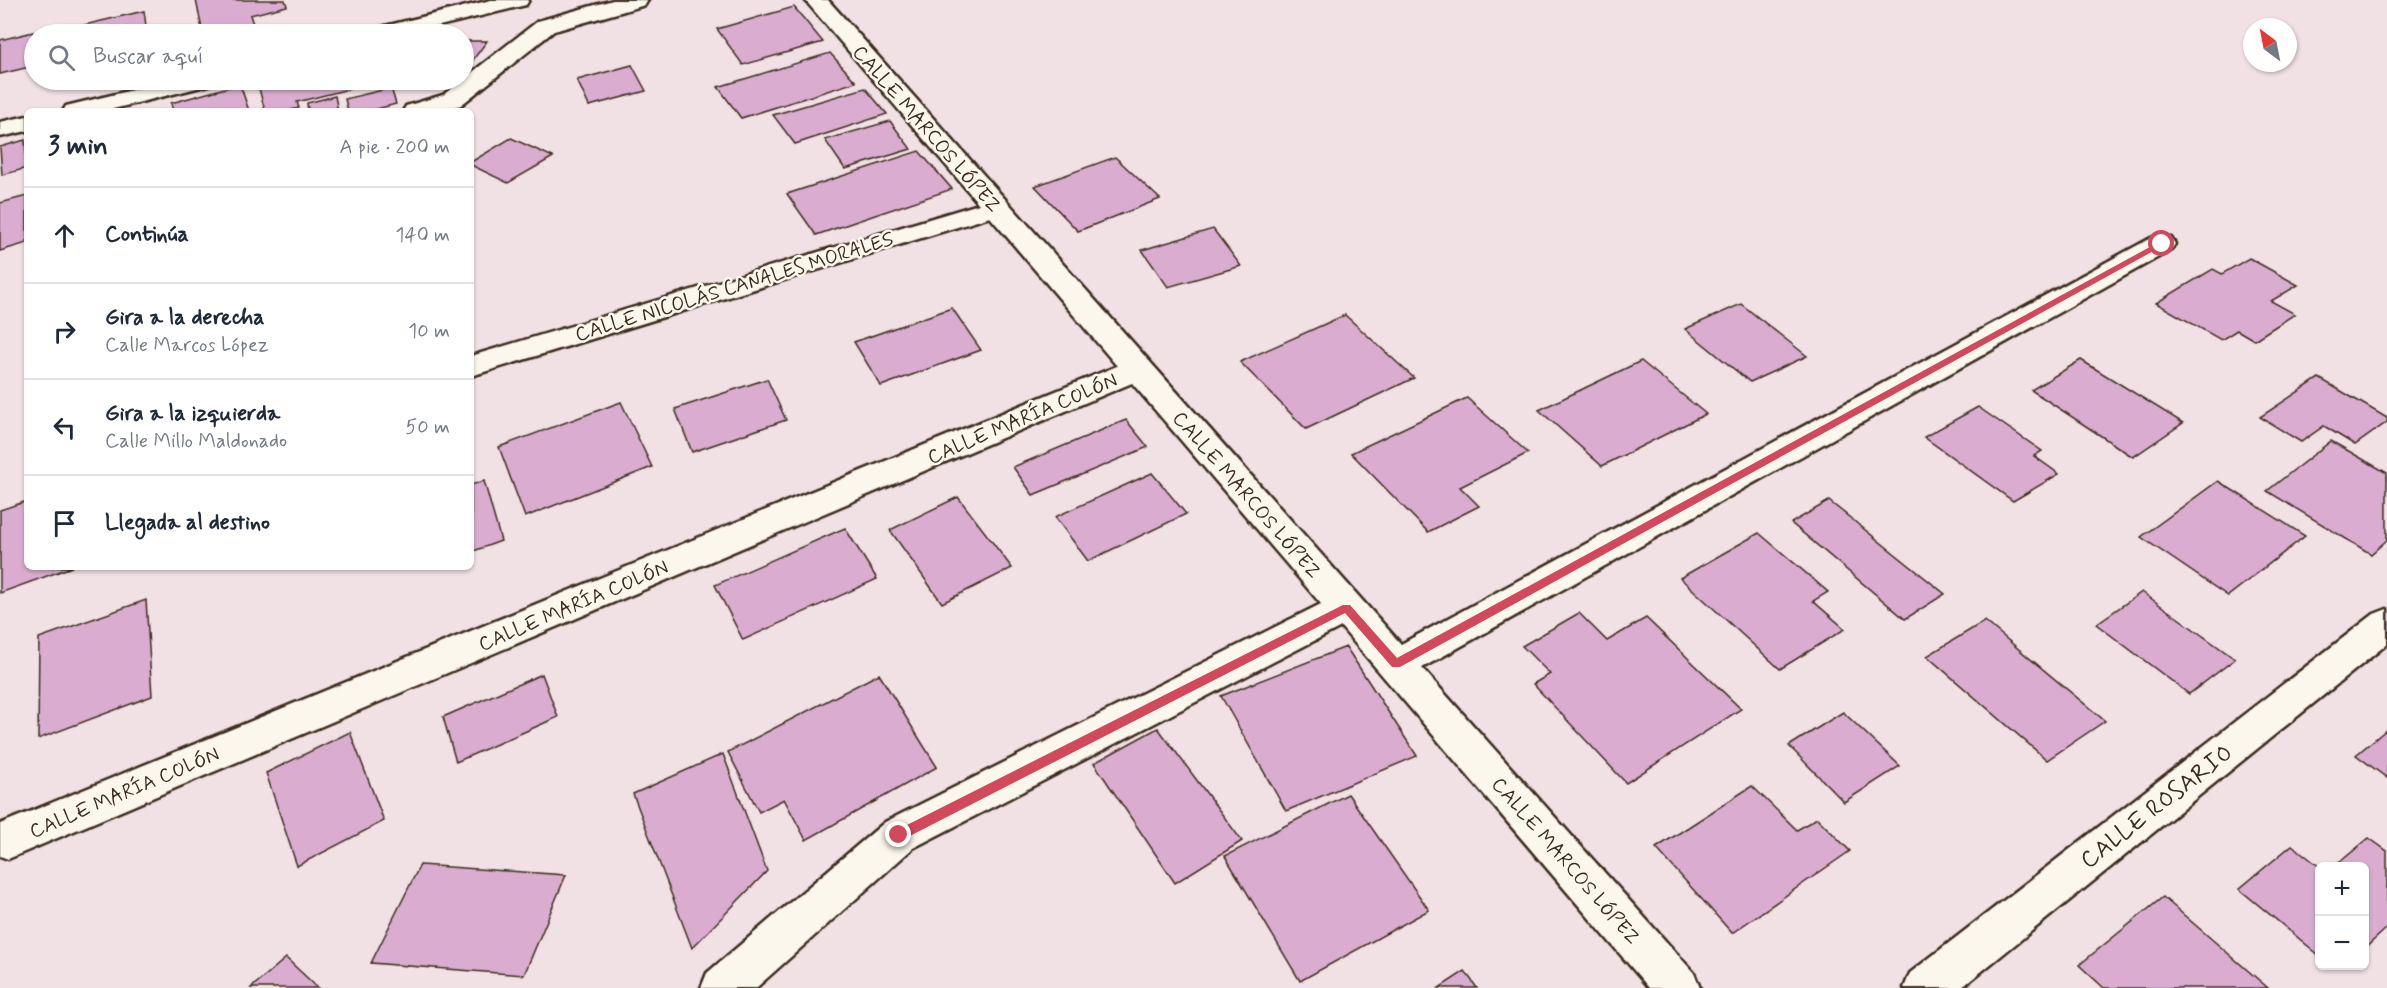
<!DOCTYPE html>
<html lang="es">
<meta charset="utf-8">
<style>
:root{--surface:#fff;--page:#f2f2f3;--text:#1f2937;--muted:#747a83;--line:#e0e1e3}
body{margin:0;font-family:Mynerve,sans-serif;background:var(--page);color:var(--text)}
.controls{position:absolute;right:18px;bottom:18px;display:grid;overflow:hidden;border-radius:9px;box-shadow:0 2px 4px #0004}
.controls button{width:54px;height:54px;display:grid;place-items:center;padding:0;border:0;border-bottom:2px solid var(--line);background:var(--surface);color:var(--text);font:30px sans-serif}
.compass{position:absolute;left:2243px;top:18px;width:54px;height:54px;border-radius:50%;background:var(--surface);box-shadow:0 2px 4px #0004;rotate:328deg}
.stop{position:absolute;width:18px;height:18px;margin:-14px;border:4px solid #d1495b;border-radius:50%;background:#fff}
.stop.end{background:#d1495b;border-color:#fff;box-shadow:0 2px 6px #0008}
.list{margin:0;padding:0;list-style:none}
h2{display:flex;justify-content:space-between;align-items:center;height:78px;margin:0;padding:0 24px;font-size:26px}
h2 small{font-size:20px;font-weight:400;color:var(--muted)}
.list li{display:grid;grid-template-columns:39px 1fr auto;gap:18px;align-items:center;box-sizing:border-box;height:96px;padding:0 24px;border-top:2px solid var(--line)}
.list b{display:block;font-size:22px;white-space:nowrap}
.list p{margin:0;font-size:20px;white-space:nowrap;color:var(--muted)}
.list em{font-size:20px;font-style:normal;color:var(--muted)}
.icon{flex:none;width:33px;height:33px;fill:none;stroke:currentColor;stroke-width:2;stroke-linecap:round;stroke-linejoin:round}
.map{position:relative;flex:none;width:2387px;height:988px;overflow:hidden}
.search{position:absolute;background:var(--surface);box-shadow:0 2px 4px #0004;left:24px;top:24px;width:450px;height:66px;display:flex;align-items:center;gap:15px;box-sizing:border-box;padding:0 21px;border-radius:33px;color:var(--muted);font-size:22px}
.panel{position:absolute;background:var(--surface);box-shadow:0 2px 4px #0004;left:24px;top:108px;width:450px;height:462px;border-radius:9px}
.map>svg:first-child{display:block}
.building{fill:#daadd0;stroke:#3b2a1e;stroke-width:1.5}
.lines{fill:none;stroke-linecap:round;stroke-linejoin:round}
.street-casing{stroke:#3b2a1e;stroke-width:5}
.street{fill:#fbf7ec;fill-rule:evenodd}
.route{fill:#d1495b}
.labels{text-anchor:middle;stroke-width:5;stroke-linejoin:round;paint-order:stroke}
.street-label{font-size:20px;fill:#3b2a1e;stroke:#fbf7ec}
.near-street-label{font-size:24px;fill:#3b2a1e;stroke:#fbf7ec}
</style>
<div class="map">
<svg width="2387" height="988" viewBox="0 0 2387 988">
<rect width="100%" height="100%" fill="#f1e1e4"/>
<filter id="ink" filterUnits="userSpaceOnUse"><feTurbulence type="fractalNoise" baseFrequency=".0167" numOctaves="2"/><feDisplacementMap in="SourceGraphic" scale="12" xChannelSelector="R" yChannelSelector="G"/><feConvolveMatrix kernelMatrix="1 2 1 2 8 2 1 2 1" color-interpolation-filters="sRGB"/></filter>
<g filter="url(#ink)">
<g class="building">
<path d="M196,0H285L287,6L250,15L254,27L223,34H203Z"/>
<path d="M794,7L823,42L743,65L717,29Z"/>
<path d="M144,11L147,34H67V29Z"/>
<path d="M33,32L34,66L0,74V40Z"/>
<path d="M464,41H487L464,72Z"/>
<path d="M830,53L856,82L741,118L718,87Z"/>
<path d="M632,65L646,91L589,106L577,80Z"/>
<path d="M355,80L357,87L297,102L299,108L287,111H265L257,81Z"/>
<path d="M417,80H458L455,83L415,82Z"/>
<path d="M240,84L249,111H173L171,103Z"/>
<path d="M391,88L396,104L369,111H348L345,99Z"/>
<path d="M865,88L887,114L795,144L773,115Z"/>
<path d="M335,96L338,111H308L307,103Z"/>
<path d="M890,121L911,149L845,169L825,140Z"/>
<path d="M511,138L553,157L508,183L471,165V162Z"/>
<path d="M25,140L27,168L2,175L0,147Z"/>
<path d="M919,151L952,189L816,235L787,194Z"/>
<path d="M1115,157L1160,199L1078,231L1035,186Z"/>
<path d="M27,196V243L0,251V203Z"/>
<path d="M1213,229L1241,266L1168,287L1142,250Z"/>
<path d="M2249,258L2298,285L2271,301L2295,314L2254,340L2237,330L2221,340L2156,303L2213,269L2222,274Z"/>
<path d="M1741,304L1807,356L1750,382L1685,329Z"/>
<path d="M952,308L981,350L881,386L854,342Z"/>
<path d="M1345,315L1414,378L1306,429L1240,362Z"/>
<path d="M2081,360L2183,423L2133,457L2031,390Z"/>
<path d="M1641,361L1706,414L1602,466L1539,410Z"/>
<path d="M2319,378L2387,418V422L2355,445L2324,426L2301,442L2260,417Z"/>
<path d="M767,379L786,420L692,452L675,409Z"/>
<path d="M1467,398L1528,453L1460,487L1479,506L1428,532L1351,453Z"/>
<path d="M621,402L652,467L525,517L499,447Z"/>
<path d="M1978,407L2042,451L2034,456L2059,474L2013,501L1924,437Z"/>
<path d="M1126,420L1148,447L1033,495L1013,467Z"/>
<path d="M2331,441L2387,473V540L2371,554L2267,491Z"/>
<path d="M1152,473L1186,514L1088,561L1055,517Z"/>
<path d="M484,481L501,541L471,552V485Z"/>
<path d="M2218,481L2305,536L2228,596L2141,537Z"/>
<path d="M958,497L1012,568L942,603L890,530Z"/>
<path d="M27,501V567H72L0,593V510Z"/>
<path d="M1829,501L1945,594L1905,619L1791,523Z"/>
<path d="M845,528L877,579L743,640L715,585Z"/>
<path d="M1759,533L1828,592L1813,601L1845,629L1780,669L1680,578Z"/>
<path d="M2142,592L2235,659L2189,694L2096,624Z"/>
<path d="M146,600L152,696L38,739L39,638Z"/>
<path d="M1579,613L1607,641L1646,618L1741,709L1626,783L1533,684L1550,674L1522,646Z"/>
<path d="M1985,621L2105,721L2047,760L1927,656Z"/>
<path d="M1346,647L1417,756L1286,811L1221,696Z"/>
<path d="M542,674L558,717L456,762L443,717Z"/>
<path d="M879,674L937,767L806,840L784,799L759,812L728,752Z"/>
<path d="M1843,712L1900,766L1844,802L1789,746Z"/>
<path d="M1158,728L1242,841L1175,883L1094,763Z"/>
<path d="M2387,729V778L2356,755Z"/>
<path d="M350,732L384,821L297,866L266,773Z"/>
<path d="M723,754L767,871L692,948L633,794Z"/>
<path d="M1752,786L1797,830L1817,818L1850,851L1732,933L1656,848Z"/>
<path d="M1348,794L1429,910L1300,981L1225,856Z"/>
<path d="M2369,838L2387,851V928L2364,949V866H2335Z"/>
<path d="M2292,845L2320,867V956L2239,889Z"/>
<path d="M420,865L566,875L524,975L371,963Z"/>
<path d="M2163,897L2268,988H2104L2079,965Z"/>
<path d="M286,958L318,988H251Z"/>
<path d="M1465,971L1477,988H1439Z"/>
</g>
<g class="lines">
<defs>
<g id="street">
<path d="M491,0H529L526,5L406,34H370L373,29Z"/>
<path d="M613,0H648L645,5L554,31L461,105L441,111H403L406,106L443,95L538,21Z"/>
<path d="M805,0H828L1401,644L2151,238L2161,236L2171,238L2175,244L2171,250L1422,668L1694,973L1700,988H1649L1341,627L913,848L756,988H701L707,973L885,822L1321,604L1132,383L22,853L8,859L0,856V824L1117,366L990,217L471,376V356L979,204Z"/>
<path d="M174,80H213L209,85L105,111H63L66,106Z"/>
<path d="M27,116V131L0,137V122Z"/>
<path d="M2387,609V644L1961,988H1904L1910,973L2374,614Z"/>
</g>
</defs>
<use href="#street" class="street-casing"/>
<use href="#street" class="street"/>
</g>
</g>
<path class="route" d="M2159,242L2166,244L1400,667H1392L1345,613L904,839H895V831L1343,605H1350L1397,658Z"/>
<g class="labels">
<g class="street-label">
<text transform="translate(927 128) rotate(49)" y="7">CALLE MARCOS LÓPEZ</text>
<text transform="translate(734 286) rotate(-17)" y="7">CALLE NICOLÁS CANALES MORALES</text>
<text transform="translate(1022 418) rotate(-23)" y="7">CALLE MARÍA COLÓN</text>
<text transform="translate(1247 494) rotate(49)" y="7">CALLE MARCOS LÓPEZ</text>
<text transform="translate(573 605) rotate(-23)" y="7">CALLE MARÍA COLÓN</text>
<text transform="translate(124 792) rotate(-23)" y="7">CALLE MARÍA COLÓN</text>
<text transform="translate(1566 860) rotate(49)" y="7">CALLE MARCOS LÓPEZ</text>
</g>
<g class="near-street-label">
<text transform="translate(2156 806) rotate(-38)" y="8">CALLE ROSARIO</text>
</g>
</g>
</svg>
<div class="controls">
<button>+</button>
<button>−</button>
</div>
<svg class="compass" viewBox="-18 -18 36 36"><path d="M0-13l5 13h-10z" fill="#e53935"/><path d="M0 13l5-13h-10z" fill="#747a83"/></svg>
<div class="stop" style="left:2162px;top:244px"></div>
<div class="stop end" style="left:899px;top:835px"></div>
<div class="search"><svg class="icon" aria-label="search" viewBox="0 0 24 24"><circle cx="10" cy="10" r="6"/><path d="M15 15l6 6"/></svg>Buscar aquí</div>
<section class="panel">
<h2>3 min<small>A pie · 200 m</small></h2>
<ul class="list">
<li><svg class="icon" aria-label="ahead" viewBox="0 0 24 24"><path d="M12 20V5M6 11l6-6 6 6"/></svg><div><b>Continúa</b></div><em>140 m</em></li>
<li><svg class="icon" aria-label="right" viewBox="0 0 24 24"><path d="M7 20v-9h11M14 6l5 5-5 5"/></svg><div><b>Gira a la derecha</b><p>Calle Marcos López</p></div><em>10 m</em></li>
<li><svg class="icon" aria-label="left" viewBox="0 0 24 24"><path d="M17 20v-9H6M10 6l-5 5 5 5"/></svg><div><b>Gira a la izquierda</b><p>Calle Millo Maldonado</p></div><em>50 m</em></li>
<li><svg class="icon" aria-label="arrive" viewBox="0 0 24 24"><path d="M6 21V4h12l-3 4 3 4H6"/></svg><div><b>Llegada al destino</b></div></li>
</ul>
</section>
</div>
